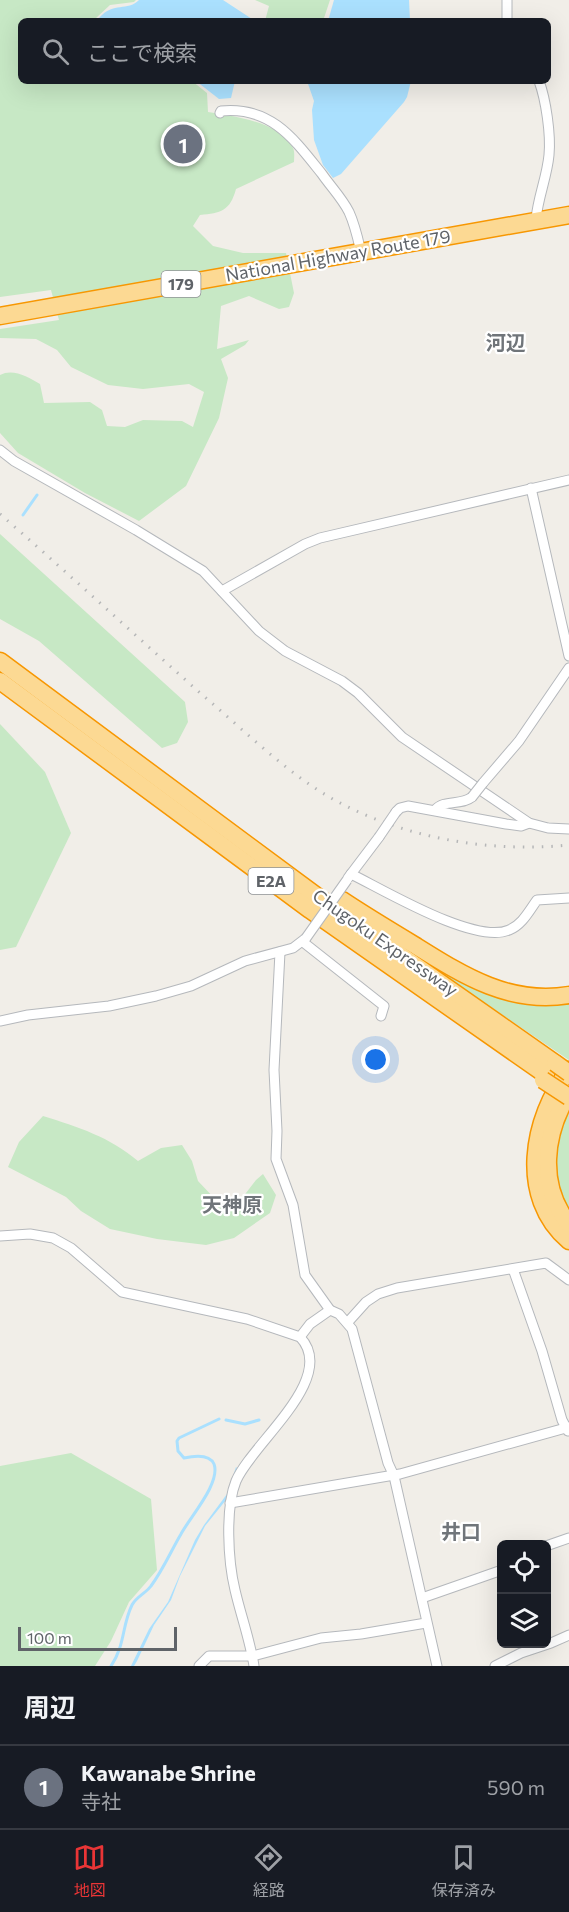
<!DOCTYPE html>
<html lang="ja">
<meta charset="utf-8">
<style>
:root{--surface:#171b24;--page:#242831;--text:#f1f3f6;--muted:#9ea1a6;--line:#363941;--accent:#e93536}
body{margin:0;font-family:Commissioner,"Noto Sans JP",sans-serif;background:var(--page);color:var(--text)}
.controls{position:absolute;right:18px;bottom:18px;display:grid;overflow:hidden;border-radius:9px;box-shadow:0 6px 24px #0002}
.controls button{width:54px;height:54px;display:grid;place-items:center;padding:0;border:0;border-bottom:2px solid var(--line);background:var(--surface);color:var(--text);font:30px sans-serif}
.scale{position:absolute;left:18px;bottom:15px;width:159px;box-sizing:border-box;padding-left:6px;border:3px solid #5f6368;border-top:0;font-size:16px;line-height:21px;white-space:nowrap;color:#5f6368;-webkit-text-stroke:4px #fff;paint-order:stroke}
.you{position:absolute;left:376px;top:1060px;width:21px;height:21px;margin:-15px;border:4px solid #fff;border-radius:50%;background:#1a73e8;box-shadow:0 0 0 9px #1a73e833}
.badge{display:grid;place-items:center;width:39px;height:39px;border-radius:50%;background:var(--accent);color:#fff;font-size:20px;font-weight:700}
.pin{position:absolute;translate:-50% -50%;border:3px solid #fff;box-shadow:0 2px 6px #0006}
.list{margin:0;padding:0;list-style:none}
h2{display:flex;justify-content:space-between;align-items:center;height:78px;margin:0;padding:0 24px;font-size:26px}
h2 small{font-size:20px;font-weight:400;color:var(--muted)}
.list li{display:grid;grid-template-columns:39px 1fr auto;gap:18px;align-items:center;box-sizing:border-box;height:84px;padding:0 24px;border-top:2px solid var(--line)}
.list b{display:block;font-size:22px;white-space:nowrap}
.list p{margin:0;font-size:20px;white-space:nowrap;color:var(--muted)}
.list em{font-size:20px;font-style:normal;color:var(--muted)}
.icon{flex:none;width:33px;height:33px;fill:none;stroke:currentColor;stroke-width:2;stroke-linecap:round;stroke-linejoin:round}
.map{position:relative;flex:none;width:569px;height:1666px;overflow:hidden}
.search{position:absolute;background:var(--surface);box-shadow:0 6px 24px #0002;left:18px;right:18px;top:18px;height:66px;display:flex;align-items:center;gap:15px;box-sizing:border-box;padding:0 21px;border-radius:9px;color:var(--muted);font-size:22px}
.sheet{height:162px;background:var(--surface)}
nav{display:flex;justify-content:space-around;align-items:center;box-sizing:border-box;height:84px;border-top:2px solid var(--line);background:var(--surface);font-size:16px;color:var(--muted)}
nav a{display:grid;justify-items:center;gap:3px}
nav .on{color:var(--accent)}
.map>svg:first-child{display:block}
.green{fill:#c7e8c5}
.water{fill:#aae0fe}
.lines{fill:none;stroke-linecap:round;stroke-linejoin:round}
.stream{stroke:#aae0fe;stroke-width:3}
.street-casing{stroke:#b5b8bc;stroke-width:11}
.highway-casing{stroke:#f79702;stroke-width:19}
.street{stroke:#fff;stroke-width:9}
.highway{stroke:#fcd993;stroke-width:16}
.rail{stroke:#b6b7b8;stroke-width:3;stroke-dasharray:1.5 8;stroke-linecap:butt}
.street-bridge-casing{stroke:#b5b8bc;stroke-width:11;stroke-linecap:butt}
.highway-bridge-casing{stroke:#f79702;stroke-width:19;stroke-linecap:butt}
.street-bridge{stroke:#fff;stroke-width:9}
.highway-bridge{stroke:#fcd993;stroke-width:16}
.labels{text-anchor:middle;stroke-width:4.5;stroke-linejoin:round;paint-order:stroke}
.shield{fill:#fff;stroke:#8f9295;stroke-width:1.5}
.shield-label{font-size:16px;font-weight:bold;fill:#5f6368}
.street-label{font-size:18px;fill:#5f6368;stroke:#fff}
.neighbourhood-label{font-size:20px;font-weight:bold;fill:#70757a;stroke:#fff}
</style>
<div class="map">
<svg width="569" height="1666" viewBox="0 0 569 1666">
<rect width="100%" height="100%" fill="#f1eee8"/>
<g class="green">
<path d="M0,0H136L134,2L110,5L96,18L98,21H21V81H192L207,93L208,112C233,116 281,122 293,148C295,152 294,158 294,162L236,189C230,211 221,213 200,215L193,226L213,246L243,253H286L294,293L289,307L279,309L249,296L221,306L217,349L249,340L245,345L221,359L228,378L219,418L186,486L139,521L85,493L18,453L0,433V375C13,368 28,377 40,384L44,403L90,402L102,410L107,426L125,427L143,420L182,421L193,427L204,392L189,384L143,389L108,385L71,367L57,350L36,339L0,338V329L59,320L51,290L0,297Z"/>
<path d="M255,0H330L323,21H265L269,6Z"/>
<path d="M0,534L185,702L188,722L177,743L162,748L39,641L0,619Z"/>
<path d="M0,724L45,772L71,833L16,947L0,950Z"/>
<path d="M424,957L458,978L569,999V1060L451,980Z"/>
<path d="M569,1110V1213C565,1206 561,1199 558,1192C548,1165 558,1135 569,1110Z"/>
<path d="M43,1116C78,1127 110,1137 138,1161L161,1148L182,1145L192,1161L198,1181L216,1200L239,1202L256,1180L263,1174L276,1195L270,1213L234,1238L206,1245L157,1239L110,1229L81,1211L66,1197L8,1167L19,1142Z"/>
<path d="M71,1453L151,1499L157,1570L129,1602L111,1641L95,1666H0V1466Z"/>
</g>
<g class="water">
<path d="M139,0H223L252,19V21H100L99,18C114,1 127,12 139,0Z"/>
<path d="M334,0H409L410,21H328Z"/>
<path d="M196,81H235L231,98L219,99Z"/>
<path d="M307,81H411L407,97L404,102L341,174L333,178L323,165L314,140L312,110L314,101Z"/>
<path d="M236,1467L237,1468L227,1502L229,1582L237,1615L228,1580L226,1500L205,1526L180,1576L171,1600L154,1625L137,1661L134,1666H131L149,1629L168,1602L195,1540L204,1525L227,1494Z"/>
</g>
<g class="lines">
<g class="stream">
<path d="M23,515L37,495"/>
<path d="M226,1420L245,1424L259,1420"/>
<path d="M111,1666C125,1646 122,1625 132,1605C136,1597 146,1593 151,1586C163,1570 171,1551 181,1534C190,1517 221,1483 214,1464C209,1453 193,1456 184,1458L178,1451L177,1441L179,1438L219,1419"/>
</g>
<defs>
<g id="street">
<path d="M507,21V0"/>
<path d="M220,113L221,111C271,106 294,139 322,174C331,187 342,198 349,212C355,225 358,239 361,252"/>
<path d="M536,219C538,197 547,177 549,155C551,135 546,100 539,81"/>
<path d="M0,450L14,461L136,530L203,571L259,631L285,651L342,681L358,693L402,737L529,823L548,828L569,829"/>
<path d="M531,488L569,656"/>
<path d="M222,591L305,544L320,538L569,480"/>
<path d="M483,783L519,741L569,668"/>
<path d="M435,810C444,799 461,806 472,797"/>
<path d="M396,812L400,808L408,806L506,824L521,826L529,823"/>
<path d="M351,874C384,890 475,945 509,930C522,925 529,911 537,900L569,898"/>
<path d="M348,878L379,837"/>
<path d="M303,942L384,1006L381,1016"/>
<path d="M280,952L274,1070L277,1131L276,1159L293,1205L305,1275L330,1310L339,1314L352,1329L388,1463L394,1476L437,1666"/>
<path d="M0,1021L28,1015L109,1006L156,996L191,986L245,961L293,948L306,938"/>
<path d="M0,1236L30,1234L53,1238L71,1248L122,1292L247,1319L300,1337C339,1378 252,1443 236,1481C225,1508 228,1561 235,1590C241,1616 250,1640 254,1666"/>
<path d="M513,1269L542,1351L562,1420L568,1431"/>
<path d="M348,1322L366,1302L378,1294L397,1288L546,1263L569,1280"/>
<path d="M300,1337L310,1324L330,1310"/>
<path d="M230,1503L400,1474L569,1427"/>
<path d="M546,1546L569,1538"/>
<path d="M422,1598L502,1570"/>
<path d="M199,1666L209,1656H253L321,1638L361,1634L426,1623"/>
<path d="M495,1666L521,1653L551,1643L569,1635"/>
</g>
<g id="highway">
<path d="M0,316L569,215"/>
<path d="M0,661L318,897L555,1063"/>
<path d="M0,681L310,910L546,1075"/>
<path d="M342,900C366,916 391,931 416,946C464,976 510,1005 569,995"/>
<path d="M569,1070C532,1118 517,1197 569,1241"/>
<path d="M569,1093C544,1134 538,1185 569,1224"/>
</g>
</defs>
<use href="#street" class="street-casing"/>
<use href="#highway" class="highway-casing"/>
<use href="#street" class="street"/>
<use href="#highway" class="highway"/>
<path class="rail" d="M0,514C70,575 138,638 207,699C247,733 286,772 331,798C402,838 489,853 569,845"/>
<defs>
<g id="street-bridge">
<path d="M472,797L483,783"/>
<path d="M379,837L396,812"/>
<path d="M306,938L347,880"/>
</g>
<g id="highway-bridge">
<path d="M555,1063L569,1073"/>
<path d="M543,1080L569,1097"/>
</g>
</defs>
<use href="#street-bridge" class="street-bridge-casing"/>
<use href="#highway-bridge" class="highway-bridge-casing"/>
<use href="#street-bridge" class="street-bridge"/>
<use href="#highway-bridge" class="highway-bridge"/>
</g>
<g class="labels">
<g class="shield">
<rect x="161.5" y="271" width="39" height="26" rx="4.5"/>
<rect x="248.5" y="868" width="45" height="26" rx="4.5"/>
</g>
<g class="shield-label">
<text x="181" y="290">179</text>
<text x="271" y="887">E2A</text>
</g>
<g class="street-label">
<text transform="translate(338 256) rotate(-10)" y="6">National Highway Route 179</text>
<text transform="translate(385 943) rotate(35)" y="6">Chugoku Expressway</text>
</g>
<g class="neighbourhood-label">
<text x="506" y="350">河辺</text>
<text x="232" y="1212">天神原</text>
<text x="461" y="1539">井口</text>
</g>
</g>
</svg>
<div class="controls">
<button><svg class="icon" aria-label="locate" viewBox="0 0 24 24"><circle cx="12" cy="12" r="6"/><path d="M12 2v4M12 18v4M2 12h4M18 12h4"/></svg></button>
<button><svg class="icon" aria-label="layers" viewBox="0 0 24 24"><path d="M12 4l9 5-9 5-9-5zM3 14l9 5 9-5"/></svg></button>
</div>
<div class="scale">100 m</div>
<div class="you"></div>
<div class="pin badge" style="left:183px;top:144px;background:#6b7280">1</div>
<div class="search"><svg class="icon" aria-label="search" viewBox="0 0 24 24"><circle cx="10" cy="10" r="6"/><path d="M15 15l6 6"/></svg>ここで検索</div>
</div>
<section class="sheet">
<h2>周辺<small></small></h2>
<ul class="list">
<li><span class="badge" style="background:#6b7280">1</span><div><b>Kawanabe Shrine</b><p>寺社</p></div><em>590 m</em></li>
</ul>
</section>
<nav>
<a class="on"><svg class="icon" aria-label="map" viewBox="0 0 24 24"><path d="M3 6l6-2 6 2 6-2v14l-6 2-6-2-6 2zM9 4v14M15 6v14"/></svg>地図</a>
<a><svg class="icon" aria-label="directions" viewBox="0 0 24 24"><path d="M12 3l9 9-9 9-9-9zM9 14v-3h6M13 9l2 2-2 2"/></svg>経路</a>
<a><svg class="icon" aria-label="saved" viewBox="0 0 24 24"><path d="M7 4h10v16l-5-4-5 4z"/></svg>保存済み</a>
</nav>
